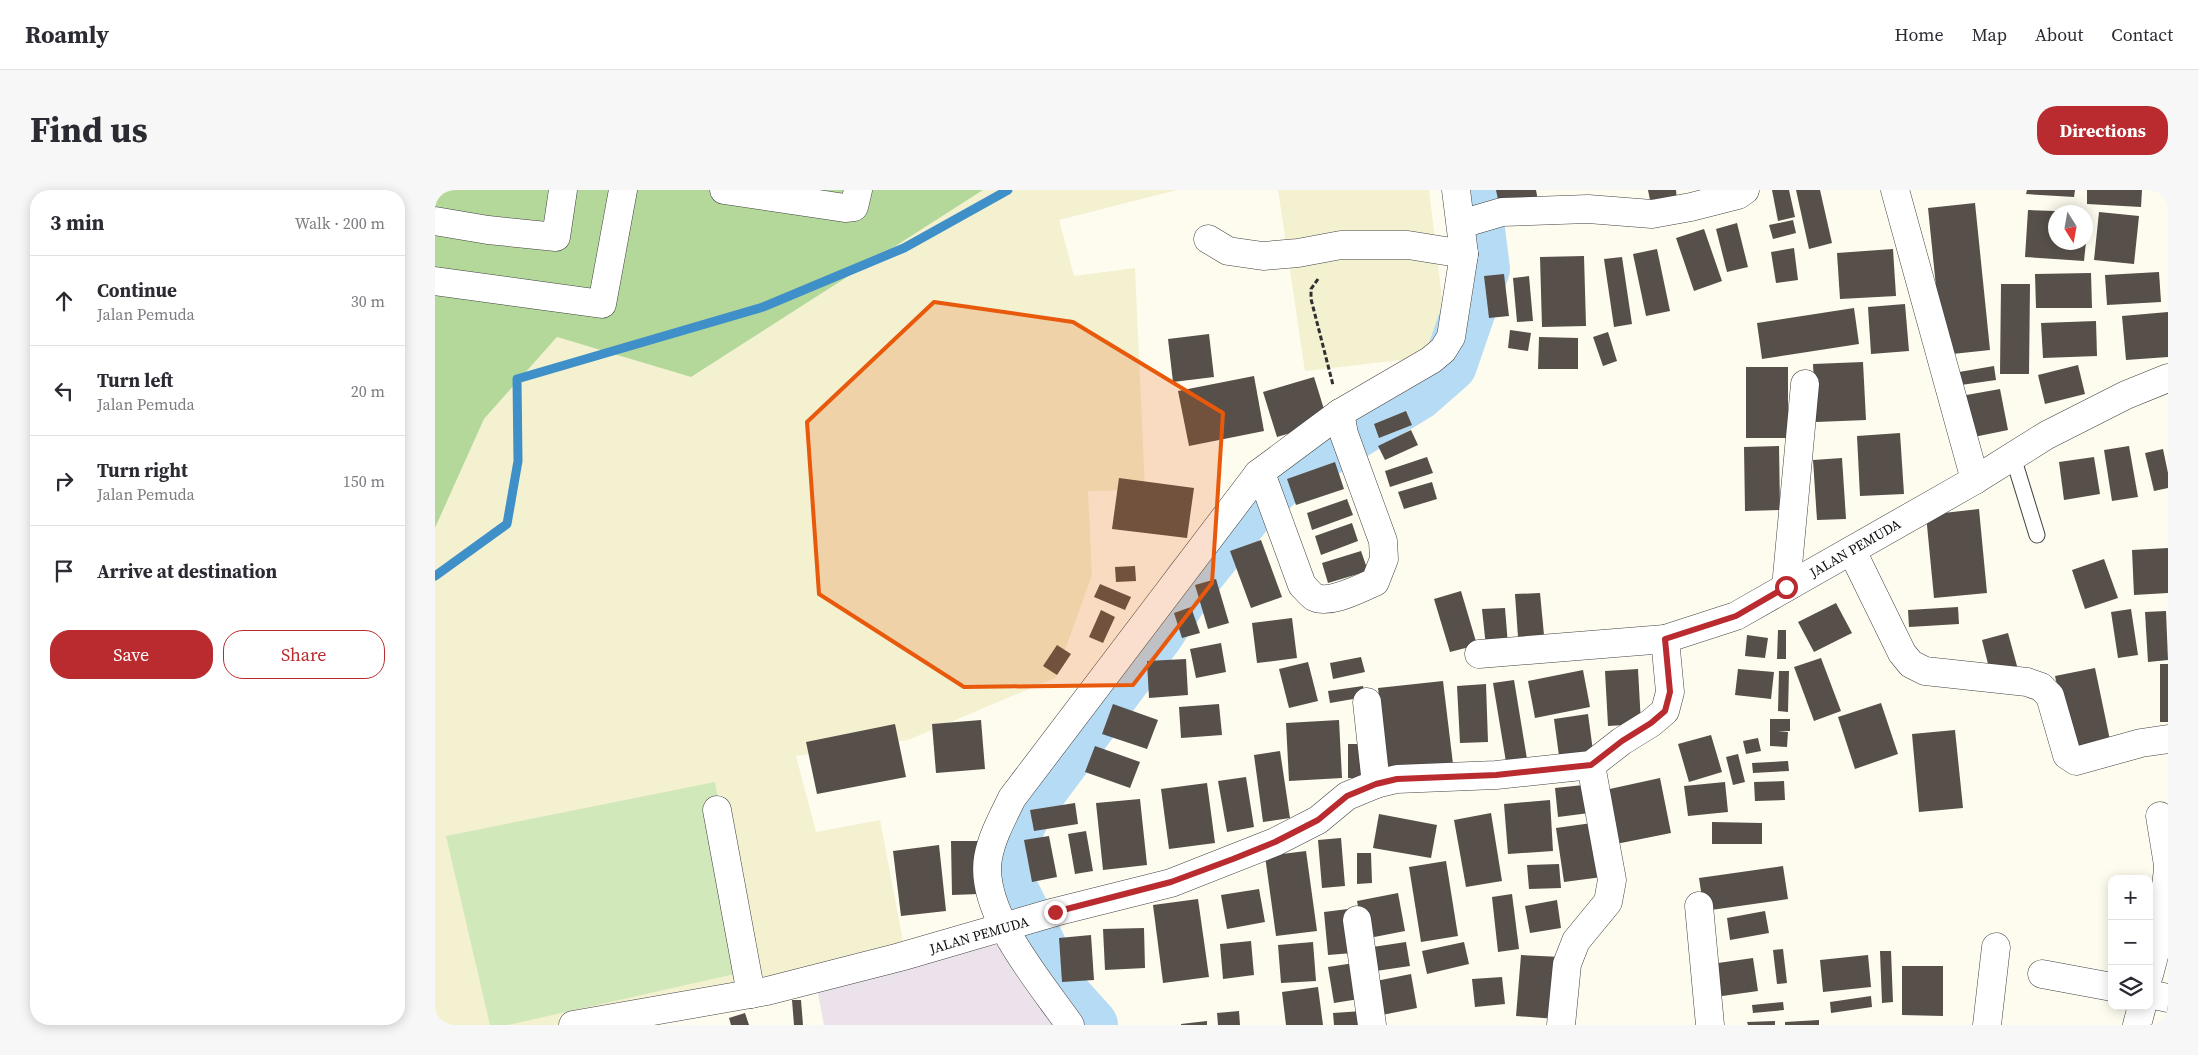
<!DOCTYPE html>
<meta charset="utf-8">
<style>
:root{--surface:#fff;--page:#f7f7f7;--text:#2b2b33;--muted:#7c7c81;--line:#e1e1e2;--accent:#b92b2f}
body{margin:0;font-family:"Source Serif 4",serif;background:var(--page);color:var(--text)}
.controls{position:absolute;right:15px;bottom:15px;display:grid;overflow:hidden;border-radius:10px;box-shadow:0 2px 12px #0003}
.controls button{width:45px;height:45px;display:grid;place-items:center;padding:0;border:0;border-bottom:1px solid var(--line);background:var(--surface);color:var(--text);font:25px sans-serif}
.compass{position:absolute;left:1613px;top:15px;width:45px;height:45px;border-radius:50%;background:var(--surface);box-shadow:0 2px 12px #0003;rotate:169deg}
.stop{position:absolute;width:15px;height:15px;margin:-11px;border:4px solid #b92b2f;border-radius:50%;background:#fff}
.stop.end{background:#b92b2f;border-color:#fff;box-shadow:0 1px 5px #0008}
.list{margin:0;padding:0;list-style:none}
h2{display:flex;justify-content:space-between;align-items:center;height:65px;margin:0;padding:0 20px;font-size:21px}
h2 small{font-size:16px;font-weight:400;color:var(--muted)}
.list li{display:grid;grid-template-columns:32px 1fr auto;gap:15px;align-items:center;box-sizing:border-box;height:90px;padding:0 20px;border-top:1px solid var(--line)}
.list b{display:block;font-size:19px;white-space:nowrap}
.list p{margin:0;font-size:16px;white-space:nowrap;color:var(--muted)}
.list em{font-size:16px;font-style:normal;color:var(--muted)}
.actions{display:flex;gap:10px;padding:15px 20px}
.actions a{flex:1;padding:11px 0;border:1px solid var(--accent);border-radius:20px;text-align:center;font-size:18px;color:var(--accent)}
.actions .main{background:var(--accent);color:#fff}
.icon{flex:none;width:28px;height:28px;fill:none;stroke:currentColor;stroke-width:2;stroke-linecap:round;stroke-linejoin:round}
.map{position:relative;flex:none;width:1733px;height:835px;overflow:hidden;border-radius:20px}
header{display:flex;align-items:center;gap:30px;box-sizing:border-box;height:70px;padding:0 25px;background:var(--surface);border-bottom:1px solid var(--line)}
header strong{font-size:24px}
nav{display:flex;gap:28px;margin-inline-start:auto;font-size:18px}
.intro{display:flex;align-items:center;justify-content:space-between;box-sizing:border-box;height:120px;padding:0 30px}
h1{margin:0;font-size:35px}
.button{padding:12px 22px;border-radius:20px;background:var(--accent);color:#fff;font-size:18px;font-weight:700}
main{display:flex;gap:30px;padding:0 30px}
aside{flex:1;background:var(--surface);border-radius:20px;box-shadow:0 2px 12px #0003}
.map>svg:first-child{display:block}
.industrial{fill:#ebe2ec}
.farmland{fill:#f3f1d0}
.green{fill:#d1e8ba}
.forest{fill:#b4d89a}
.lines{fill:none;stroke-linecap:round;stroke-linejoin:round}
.stream{stroke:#3f8fc8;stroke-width:9}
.river{stroke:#b6dbf4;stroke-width:54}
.building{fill:#564f4a}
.service-casing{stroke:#414141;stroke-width:17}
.minor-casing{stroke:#414141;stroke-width:29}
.path{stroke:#303030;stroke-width:3;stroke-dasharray:5 2.5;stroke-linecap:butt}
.service{stroke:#fff;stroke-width:15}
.minor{stroke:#fff;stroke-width:28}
.route{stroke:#b92b2f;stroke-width:6}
.marked{fill:#e8590c;fill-opacity:0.2;stroke:#e8590c;stroke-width:4;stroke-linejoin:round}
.labels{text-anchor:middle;stroke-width:5;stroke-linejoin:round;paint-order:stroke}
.street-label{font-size:14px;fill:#0e0e0e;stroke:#fff}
</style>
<header>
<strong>Roamly</strong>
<nav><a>Home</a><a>Map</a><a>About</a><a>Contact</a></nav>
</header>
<div class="intro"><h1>Find us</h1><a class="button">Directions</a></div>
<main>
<aside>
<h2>3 min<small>Walk · 200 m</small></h2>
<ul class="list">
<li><svg class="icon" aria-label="ahead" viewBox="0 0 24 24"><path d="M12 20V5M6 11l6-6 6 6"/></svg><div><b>Continue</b><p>Jalan Pemuda</p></div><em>30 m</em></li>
<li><svg class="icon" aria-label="left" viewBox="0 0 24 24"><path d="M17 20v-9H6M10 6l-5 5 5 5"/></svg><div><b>Turn left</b><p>Jalan Pemuda</p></div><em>20 m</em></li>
<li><svg class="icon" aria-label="right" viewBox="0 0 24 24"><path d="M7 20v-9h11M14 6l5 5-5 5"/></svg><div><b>Turn right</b><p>Jalan Pemuda</p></div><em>150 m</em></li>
<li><svg class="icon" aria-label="arrive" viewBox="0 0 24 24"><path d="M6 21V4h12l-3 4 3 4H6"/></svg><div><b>Arrive at destination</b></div></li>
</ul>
<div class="actions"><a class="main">Save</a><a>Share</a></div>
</aside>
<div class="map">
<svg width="1733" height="835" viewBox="0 0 1733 835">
<rect width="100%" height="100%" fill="#fefcef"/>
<path class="industrial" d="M584,750L658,835H389L381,793L472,772Z"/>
<g class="farmland">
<path d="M548,0H742L624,30L639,86L700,78L710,300L653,301L657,385L620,488L473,550L361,566L381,642L445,630L472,772L190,835H0V338L49,229L122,147L256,187Z"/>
<path d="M843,0H994L1011,142L975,169L870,181Z"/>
</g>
<path class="green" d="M280,592L313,781L73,835H55L11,646Z"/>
<path class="forest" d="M0,0H548L256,187L122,147L49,229L0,338Z"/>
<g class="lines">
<path class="stream" d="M0,386L72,334L83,271L82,189L328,117L469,58L573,0"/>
<path class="river" d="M656,835L628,804L568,683L576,651L591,619L721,445L756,392L816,317L852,284L983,203L1015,175L1048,79L1038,0"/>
</g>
<g class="building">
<path d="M1061,0H1101L1103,11L1065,19Z"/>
<path d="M1213,0H1241L1242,10L1216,15Z"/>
<path d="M1337,0H1354L1360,27L1343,31Z"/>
<path d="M1361,0H1385L1397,53L1374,59Z"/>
<path d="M1592,0H1640L1639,7L1591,4Z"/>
<path d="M1652,0H1707L1706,17L1652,14Z"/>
<path d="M1540,13L1555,160L1508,165L1493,18Z"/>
<path d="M1593,20L1620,21V52H1651L1649,71L1590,67Z"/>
<path d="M1664,22L1704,26L1699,74L1659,70Z"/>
<path d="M1358,30L1361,43L1338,49L1334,35Z"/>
<path d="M1302,33L1313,77L1292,82L1281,39Z"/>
<path d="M1269,39L1287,91L1259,101L1241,48Z"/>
<path d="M1359,58L1363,90L1341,93L1336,62Z"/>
<path d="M1222,59L1235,121L1211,126L1198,64Z"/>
<path d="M1458,59L1461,106L1405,109L1402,63Z"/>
<path d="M1149,66L1151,136L1107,137L1105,67Z"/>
<path d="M1187,67L1197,134L1179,137L1169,69Z"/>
<path d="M1724,82L1726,112L1672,115L1670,85Z"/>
<path d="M1656,83L1657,118H1601L1600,84Z"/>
<path d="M1069,84L1074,126L1054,128L1049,86Z"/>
<path d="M1094,86L1098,131L1082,132L1078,88Z"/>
<path d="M1566,94H1595L1594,184H1565Z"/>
<path d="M1470,114L1474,161L1436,164L1433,117Z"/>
<path d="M1419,118L1424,154L1327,169L1322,133Z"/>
<path d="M1733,122V167L1691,170L1687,126Z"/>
<path d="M1661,131L1662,166L1608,168L1606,133Z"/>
<path d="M1075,140L1096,143L1093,161L1073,158Z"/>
<path d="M1173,142L1182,171L1168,176L1158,147Z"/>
<path d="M774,144L779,187L738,192L733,149Z"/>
<path d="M1104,147L1143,148V179H1103Z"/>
<path d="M1428,172L1431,230L1381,232L1378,174Z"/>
<path d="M1643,175L1650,204L1610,214L1603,185Z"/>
<path d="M1559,176L1561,190L1526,195L1524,182Z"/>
<rect x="1311" y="177" width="42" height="71"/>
<path d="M819,186L829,241L754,256L743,201Z"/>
<path d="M879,187L893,232L842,247L828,202Z"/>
<path d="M1565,199L1573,240L1534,248L1526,206Z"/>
<path d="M971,221L977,235L944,248L939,234Z"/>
<path d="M976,240L983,255L950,270L943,256Z"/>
<path d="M1465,243L1469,304L1425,306L1422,246Z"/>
<path d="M1344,256L1345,320L1310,321L1309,257Z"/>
<path d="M1694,256L1703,307L1677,311L1669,260Z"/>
<path d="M1728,259L1733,283V298L1719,301L1710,263Z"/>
<path d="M992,267L998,283L955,297L950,281Z"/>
<path d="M1659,267L1665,304L1629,310L1624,272Z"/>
<path d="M1407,268L1411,329L1382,330L1378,270Z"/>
<path d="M900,272L909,299L861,315L852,289Z"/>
<path d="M684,288L759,298L752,348L677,339Z"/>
<path d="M997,292L1002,309L969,319L963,302Z"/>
<path d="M912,309L918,325L877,340L872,323Z"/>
<path d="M1544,319L1552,403L1499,408L1491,325Z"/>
<path d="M917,333L923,351L886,365L880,346Z"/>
<path d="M826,350L847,407L816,418L795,361Z"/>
<path d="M1733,358V403L1699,405L1697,360Z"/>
<path d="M926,361L933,381L893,393L887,373Z"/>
<path d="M1669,369L1683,408L1650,419L1637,380Z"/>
<path d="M700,376L701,391L681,392L680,377Z"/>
<path d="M781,389L794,433L773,439L760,395Z"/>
<path d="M665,394L696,407L690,420L659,407Z"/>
<path d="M1026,401L1042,455L1015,462L999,409Z"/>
<path d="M1105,403L1109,445L1083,447L1080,404Z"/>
<path d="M1401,413L1417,443L1379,462L1363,432Z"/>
<path d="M756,417L765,443L747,448L739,423Z"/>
<path d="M1523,417L1524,434L1474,437L1473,420Z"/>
<path d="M1070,418L1073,455L1051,457L1047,419Z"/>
<path d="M1696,419L1703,465L1683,468L1676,422Z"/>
<path d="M666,420L680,427L668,453L654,447Z"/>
<path d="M1731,421L1733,470L1713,472L1710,422Z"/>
<path d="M857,428L862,468L822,473L817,433Z"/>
<path d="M1343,440H1351V469H1342Z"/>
<path d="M1573,443L1582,476L1555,482L1547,450Z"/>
<path d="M1312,445L1333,448L1330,468L1310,466Z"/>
<path d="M786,453L791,482L761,488L755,459Z"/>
<path d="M622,455L636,464L622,485L608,476Z"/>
<path d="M926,467L930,482L898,489L895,473Z"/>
<path d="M1386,468L1406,521L1379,531L1359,477Z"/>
<path d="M751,469L753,505L714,508L712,471Z"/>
<path d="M873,472L883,511L854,518L844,479Z"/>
<rect x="1725" y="474" width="8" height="58"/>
<path d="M1660,478L1676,555L1637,564L1620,486Z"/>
<path d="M1203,479L1206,534L1173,536L1170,481Z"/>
<path d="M1303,479L1339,482L1336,509L1300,505Z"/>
<path d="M1148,480L1155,517L1100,528L1093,491Z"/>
<path d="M1344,481H1354L1353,522L1343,521Z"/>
<path d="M1079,490L1092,569L1071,572L1058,493Z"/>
<path d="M1008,491L1018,574L953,582L943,498Z"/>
<path d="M1051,494L1053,552L1025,553L1022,496Z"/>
<path d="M928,496L930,507L895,513L893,501Z"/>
<path d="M1446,513L1463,564L1420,579L1403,527Z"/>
<path d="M678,514L723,530L712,559L667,544Z"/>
<path d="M784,514L787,545L746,548L744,517Z"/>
<path d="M1153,524L1158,561L1124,566L1119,529Z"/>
<path d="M1335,529H1355V541H1342L1353,542L1352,557L1335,556Z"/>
<path d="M546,530L550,579L501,583L497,534Z"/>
<path d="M904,530L907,588L854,591L851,533Z"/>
<path d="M460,534L471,587L382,604L371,552Z"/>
<path d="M1520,540L1528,618L1484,622L1477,544Z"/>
<path d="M1276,545L1287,582L1254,592L1243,554Z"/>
<path d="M1323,548L1326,561L1311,564L1308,551Z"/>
<path d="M913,554H929L930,588H913Z"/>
<path d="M660,556L705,572L695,598L650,582Z"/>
<path d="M845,561L855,628L828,632L819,565Z"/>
<path d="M1303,564L1310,592L1298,595L1291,567Z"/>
<path d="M1353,571L1354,581L1318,583L1317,573Z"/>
<path d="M811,587L819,637L792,642L783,591Z"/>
<path d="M1225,588L1236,643L1181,654L1170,600Z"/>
<path d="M1349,591L1350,610L1320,611L1319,592Z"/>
<path d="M1290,592L1293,622L1253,626L1249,596Z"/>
<path d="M772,593L780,653L734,659L726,599Z"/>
<path d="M1158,594L1162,622L1123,627L1120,598Z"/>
<path d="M705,609L712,675L668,680L661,613Z"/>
<path d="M1115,610L1118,661L1073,664L1069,614Z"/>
<path d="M640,613L643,634L599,641L595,620Z"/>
<path d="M1056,623L1067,691L1031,697L1019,630Z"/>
<path d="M944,624L1002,635L996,668L938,658Z"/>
<path d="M1277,632L1327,633V654H1277Z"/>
<path d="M1157,633L1167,687L1129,692L1121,638Z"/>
<path d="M651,641L658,681L640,684L633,644Z"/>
<path d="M614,646L622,687L597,692L589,650Z"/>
<path d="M906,648L910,696L887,698L883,650Z"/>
<path d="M516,651H543L544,704L517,705Z"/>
<path d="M504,655L511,721L466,726L458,661Z"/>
<path d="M871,661L882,741L841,746L830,666Z"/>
<path d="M922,663H936L937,693L922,694Z"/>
<path d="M1011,671L1023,746L986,752L974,677Z"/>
<path d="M1124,674L1126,698L1094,699L1092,675Z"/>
<path d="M1348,676L1353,709L1269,721L1264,688Z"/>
<path d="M824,699L830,732L792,739L786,705Z"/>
<path d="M963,703L970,741L929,749L922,711Z"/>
<path d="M1077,704L1084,759L1063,762L1057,707Z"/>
<path d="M763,709L774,787L728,793L718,715Z"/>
<path d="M1122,710L1126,738L1095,743L1090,716Z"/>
<path d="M913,719L918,763L893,765L889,722Z"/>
<path d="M1330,721L1334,743L1295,750L1292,728Z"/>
<path d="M709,738L710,778L670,780L668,739Z"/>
<path d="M656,745L659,790L627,792L624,748Z"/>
<path d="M816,751L819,785L788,789L785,754Z"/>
<path d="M878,752L881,791L846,793L843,755Z"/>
<path d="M971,752L975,776L934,782L931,758Z"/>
<path d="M1029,752L1034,774L992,784L987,761Z"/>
<path d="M1348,759L1352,793L1342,794L1338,760Z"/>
<path d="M1445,761H1456L1458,812L1447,813Z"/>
<path d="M1086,765L1126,767L1121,829L1081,826Z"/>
<path d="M1433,765L1436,797L1388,802L1385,770Z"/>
<path d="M1318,768L1323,801L1280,807L1276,774Z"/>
<path d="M919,773L924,809L899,813L893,777Z"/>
<path d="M1467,776H1508V826L1467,825Z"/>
<path d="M976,784L982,818L942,826L936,792Z"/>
<path d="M1067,787L1070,814L1040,817L1037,789Z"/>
<path d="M883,797L888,835H851L847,802Z"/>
<path d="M1436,806L1437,817L1396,823L1395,812Z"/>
<path d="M357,810H366L368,835H359Z"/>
<path d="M1348,812L1349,820L1318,823L1317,815Z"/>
<path d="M804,821L805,835H783L782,823Z"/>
<path d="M927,821L928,835H899L898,823Z"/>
<path d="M310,823L314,835H296L294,828Z"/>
<path d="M1384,830V835H1350V832Z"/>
<path d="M772,831V835H746V834Z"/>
<path d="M1340,831V835H1313L1312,832Z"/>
</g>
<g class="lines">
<defs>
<path id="service" d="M1578,267L1602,345"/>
<g id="minor">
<path d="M289,0L410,18L419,17L423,0"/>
<path d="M1460,0L1540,290"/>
<path d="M0,31L53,40L121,47L128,0"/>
<path d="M1026,34L1067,22L1153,19L1217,24L1256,17L1303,5L1310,0"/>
<path d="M773,49L793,61L828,66L863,63L906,55H973L1029,64"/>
<path d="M0,91L167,114L188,0"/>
<path d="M823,284L830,294L867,395C871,399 875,404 879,407C895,415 925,398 940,392L949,369L948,351L909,244L905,223"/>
<path d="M1417,361L1467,463L1476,474L1490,481L1592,492L1606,497L1615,506L1632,565L1641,571L1706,553L1733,549"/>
<path d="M1351,397L1370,194"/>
<path d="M1044,464L1230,449"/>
<path d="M932,512L941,594"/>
<path d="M282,620L316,804"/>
<path d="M1725,626L1733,675"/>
<path d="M1264,716L1275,835"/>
<path d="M922,730L937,835"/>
<path d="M1607,784L1677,797"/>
<path d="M1714,785L1726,739L1733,679"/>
<path d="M1714,804L1733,808"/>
<path d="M138,835L332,801L465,767L620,722L736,693L840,652L883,630L912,606L941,594L962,589L1061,585L1156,575L1187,551L1216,533L1230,521L1235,502L1230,449L1301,426L1540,290L1612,245L1691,205L1733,188"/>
<path d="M635,835C605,792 544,722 553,668C557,646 568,627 577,608L823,284L905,223L996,170L1008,160L1016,147L1029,64L1021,0"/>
<path d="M1126,835L1132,774L1141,751L1173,712L1177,690L1156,575"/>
<path d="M1552,835L1561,757"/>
<path d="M1702,835L1707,816"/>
</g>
</defs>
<use href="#service" class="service-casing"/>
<use href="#minor" class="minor-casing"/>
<path class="path" d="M883,89L876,99V109L898,195"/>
<use href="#service" class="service"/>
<use href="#minor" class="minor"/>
</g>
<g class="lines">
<path class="route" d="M620,722L736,692L798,669L840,652L883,630L912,606L941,594L962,589L1061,585L1156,575L1187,551L1216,533L1230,521L1235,502L1230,449L1301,426L1351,397"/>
</g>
<path class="marked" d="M499,112L638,132L788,223L777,393L698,495L529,497L384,404L372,232Z"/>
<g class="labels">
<g class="street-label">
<text transform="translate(1420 358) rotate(-30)" y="5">JALAN PEMUDA</text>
<text transform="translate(544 745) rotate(-16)" y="5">JALAN PEMUDA</text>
</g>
</g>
</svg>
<div class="controls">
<button>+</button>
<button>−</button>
<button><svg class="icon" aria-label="layers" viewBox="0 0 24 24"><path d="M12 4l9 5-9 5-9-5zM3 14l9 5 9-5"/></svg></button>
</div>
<svg class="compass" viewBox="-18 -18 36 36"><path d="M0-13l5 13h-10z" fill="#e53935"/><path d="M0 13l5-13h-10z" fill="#7c7c81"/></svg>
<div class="stop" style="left:1351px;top:397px"></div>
<div class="stop end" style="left:620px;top:722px"></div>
</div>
</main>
